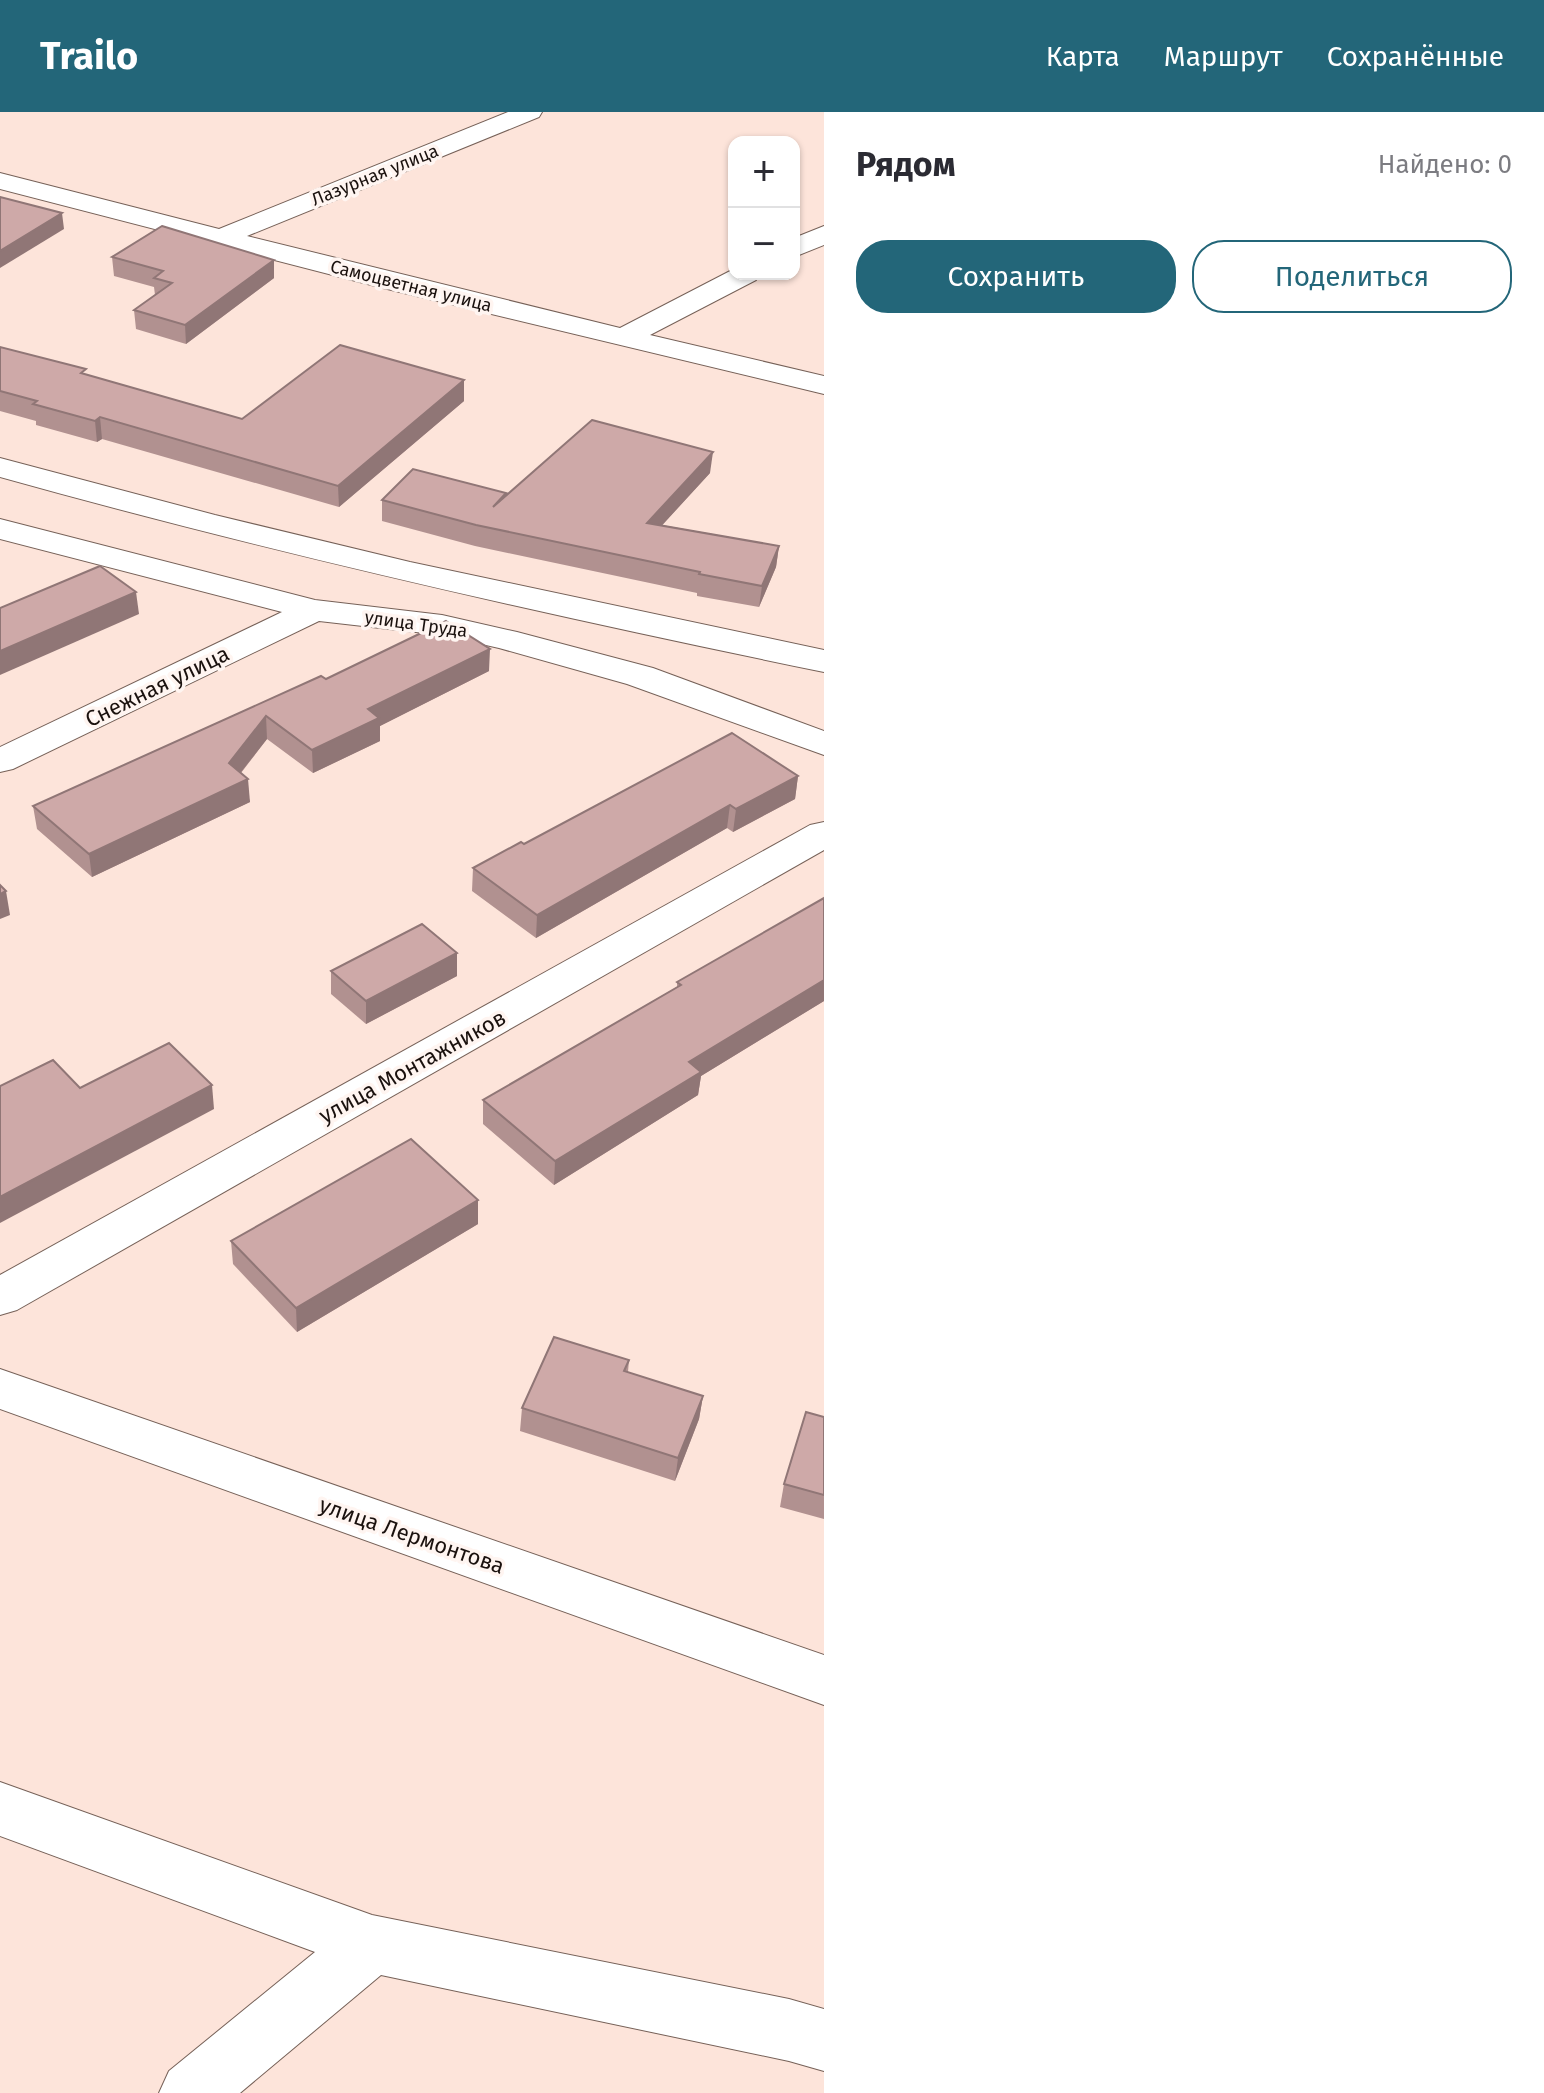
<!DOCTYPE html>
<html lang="ru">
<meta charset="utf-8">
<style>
:root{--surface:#fff;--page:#f2f2f3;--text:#2b2b33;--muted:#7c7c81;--line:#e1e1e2;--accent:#236679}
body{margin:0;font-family:"Fira Sans",sans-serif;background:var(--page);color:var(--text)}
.controls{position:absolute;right:24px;top:24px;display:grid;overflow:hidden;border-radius:16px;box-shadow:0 2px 6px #0004}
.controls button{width:72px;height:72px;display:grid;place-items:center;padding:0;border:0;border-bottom:2px solid var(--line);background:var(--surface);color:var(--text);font:40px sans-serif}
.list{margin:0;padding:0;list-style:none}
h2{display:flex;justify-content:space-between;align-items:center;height:104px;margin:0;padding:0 32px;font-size:34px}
h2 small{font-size:26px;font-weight:400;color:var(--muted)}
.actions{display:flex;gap:16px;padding:24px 32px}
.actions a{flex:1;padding:18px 0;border:2px solid var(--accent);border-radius:32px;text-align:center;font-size:28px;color:var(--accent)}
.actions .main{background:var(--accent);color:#fff}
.map{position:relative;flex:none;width:824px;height:1981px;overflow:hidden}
header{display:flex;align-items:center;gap:48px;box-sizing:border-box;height:112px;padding:0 40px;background:var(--accent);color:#fff}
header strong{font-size:38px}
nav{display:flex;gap:44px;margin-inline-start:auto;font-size:28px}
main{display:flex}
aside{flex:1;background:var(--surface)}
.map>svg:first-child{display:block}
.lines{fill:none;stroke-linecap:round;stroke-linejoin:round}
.minor-casing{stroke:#766158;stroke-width:2}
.minor{fill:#fff;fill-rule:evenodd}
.wall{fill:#b19190}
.shaded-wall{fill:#907676}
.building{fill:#cea9a8;stroke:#907676;stroke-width:2}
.labels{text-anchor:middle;stroke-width:7;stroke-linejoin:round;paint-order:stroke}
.far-street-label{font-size:18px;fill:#1a110e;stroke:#fff5f1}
.street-label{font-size:22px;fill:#1a110e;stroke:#fff5f1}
</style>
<header>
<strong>Trailo</strong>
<nav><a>Карта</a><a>Маршрут</a><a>Сохранённые</a></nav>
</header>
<main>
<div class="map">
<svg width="824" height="1981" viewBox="0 0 824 1981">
<rect width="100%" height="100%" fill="#fde4da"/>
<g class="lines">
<defs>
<g id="minor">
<path d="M508,0H542L539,5L247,124L620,216L734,157V162H760L756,168L650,223L824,264V282L379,175L0,77V61L219,117Z"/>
<path d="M824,114V133L794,145V126Z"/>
<path d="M0,346L215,403L410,450L824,538V560C547,503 272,441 0,365Z"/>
<path d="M0,407L315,488L442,503L517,520L653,556L824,619V643L627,572L499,536L442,523L319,509L13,657L0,660V635L282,500L0,427Z"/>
<path d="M824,710V738L17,1198L0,1203V1163L810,713Z"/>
<path d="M0,1257L824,1543V1593L0,1297Z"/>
<path d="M0,1670L372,1803L789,1887L824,1897V1959L789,1949L381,1863L240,1981H159L169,1959L315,1840L0,1724Z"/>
</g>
</defs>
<use href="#minor" class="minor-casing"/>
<use href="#minor" class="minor"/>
</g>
<g class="wall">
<path d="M112,145L274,148V166L186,232L136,217L134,198L155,183L154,175L114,164Z"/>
<path d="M0,235L87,263L242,307L464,268V289L339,395L102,327L97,330L36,313V309L0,299Z"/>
<path d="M710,361L662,413L779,434L776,455L759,495L697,484V481L475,434L382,409V388L506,381V384Z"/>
<path d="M489,559L380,614V629L313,661L267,627L241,661L250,690L92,765L37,717L33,694L326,567Z"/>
<path d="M798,664L795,687L733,720L727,716L536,826L472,779L473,756L524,732Z"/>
<path d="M824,786V889L701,964L698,983L554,1073L483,1012V988L677,875V870Z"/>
<path d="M331,859L457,864L366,912L331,882Z"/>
<path d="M478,1112L297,1220L233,1152L231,1129Z"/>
<path d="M629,1248L628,1260L703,1284L699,1307L675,1369L520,1319L522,1296Z"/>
<path d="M824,1305V1407L780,1395L784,1372Z"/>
</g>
<g class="shaded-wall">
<path d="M62,101L64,117L0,156V139Z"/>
<path d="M274,148V166L186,232L185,213Z"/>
<path d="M464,268V289L339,395L338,374Z"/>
<path d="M100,305L102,327L97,330L95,309Z"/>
<path d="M713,340L710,361L645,432L647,411Z"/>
<path d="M779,434L776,455L759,495L762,474Z"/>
<path d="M136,480L139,502L0,563V539Z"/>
<path d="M490,537L489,559L380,614V629L313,661L312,638L368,597Z"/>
<path d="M266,604L267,627L230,674L229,651Z"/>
<path d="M798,664L795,687L733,720L736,697Z"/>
<path d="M248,667L250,690L92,765L89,742Z"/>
<path d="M730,693L727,716L536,826L537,803Z"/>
<path d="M6,779L10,803L0,807V782Z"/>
<path d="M457,841V864L366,912V889Z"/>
<path d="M824,868V889L701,964L698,983L554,1073L555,1049L689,950Z"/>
<path d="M212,973L214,997L0,1111V1085Z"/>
<path d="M478,1088V1112L297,1220L296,1196Z"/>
<path d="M703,1284L699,1307L675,1369L678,1346Z"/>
</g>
<g class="building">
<path d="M0,85L62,101L0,139Z"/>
<path d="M162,114L274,148L185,213L134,198L172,171L154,166L163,159L112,145Z"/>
<path d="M340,233L464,268L338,374L100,305L95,309L33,292L37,289L0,279V235L86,257L81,261L242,307Z"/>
<path d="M592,308L713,340L647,411L779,434L762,474L699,462L700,460L476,413L382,388L413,357L506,381L493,395Z"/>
<path d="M100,454L136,480L0,539V496Z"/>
<path d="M446,509L490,537L368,597L379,606L312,638L266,604L229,651L248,667L89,742L33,694L321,564L326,567Z"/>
<path d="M732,621L798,664L736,697L730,693L537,803L473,756L521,730L524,732Z"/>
<path d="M0,773L6,779L0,782Z"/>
<path d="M824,786V868L689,950L701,960L555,1049L483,988L681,873L677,870Z"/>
<path d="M422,812L457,841L366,889L331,859Z"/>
<path d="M169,931L212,973L0,1085V974L53,948L80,976Z"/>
<path d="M411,1027L478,1088L296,1196L231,1129Z"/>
<path d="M554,1225L629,1248L624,1259L703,1284L678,1346L522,1296Z"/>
<path d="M806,1300L824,1305V1383L784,1372Z"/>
</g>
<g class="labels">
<g class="far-street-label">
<text transform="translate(375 63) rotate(-22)" y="6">Лазурная улица</text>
<text transform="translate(411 174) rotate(14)" y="6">Самоцветная улица</text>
<text transform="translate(416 512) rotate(8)" y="6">улица Труда</text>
</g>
<g class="street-label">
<text transform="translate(157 574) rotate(-26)" y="8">Снежная улица</text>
<text transform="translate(412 954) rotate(-29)" y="8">улица Монтажников</text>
<text transform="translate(412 1423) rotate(19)" y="8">улица Лермонтова</text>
</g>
</g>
</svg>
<div class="controls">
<button>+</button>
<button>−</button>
</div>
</div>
<aside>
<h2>Рядом<small>Найдено: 0</small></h2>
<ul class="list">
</ul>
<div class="actions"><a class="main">Сохранить</a><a>Поделиться</a></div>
</aside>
</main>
